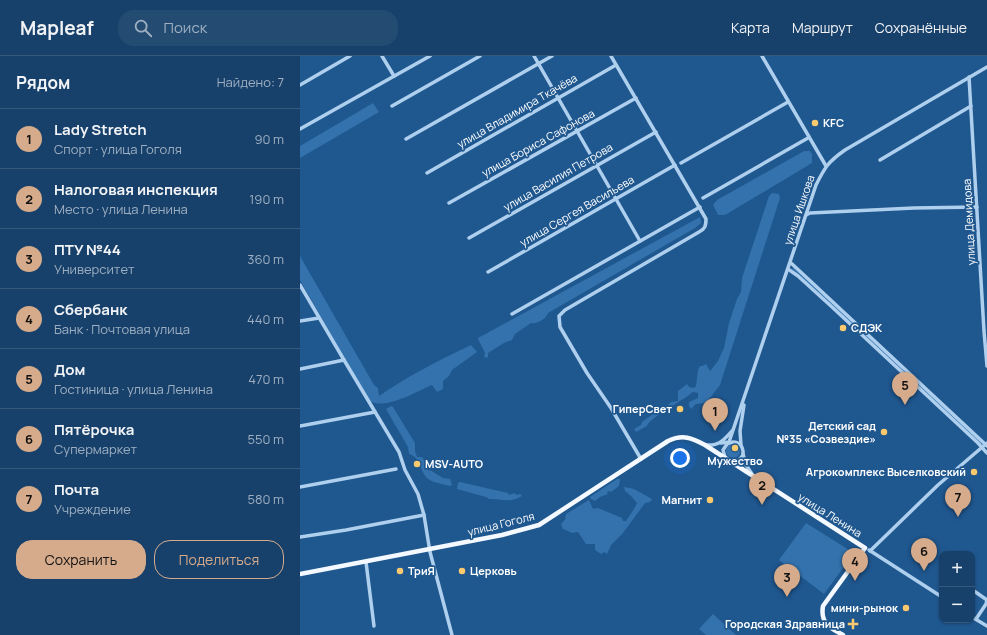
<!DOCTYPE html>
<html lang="ru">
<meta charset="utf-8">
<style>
:root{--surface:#17416b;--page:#244c73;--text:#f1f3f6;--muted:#9eafc1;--line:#365a7e;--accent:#d6ab8b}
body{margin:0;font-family:Manrope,sans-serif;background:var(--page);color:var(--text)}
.controls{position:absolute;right:12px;bottom:12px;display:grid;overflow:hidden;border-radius:8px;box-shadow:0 1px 3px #0004}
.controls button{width:36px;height:36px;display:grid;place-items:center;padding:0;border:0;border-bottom:1px solid var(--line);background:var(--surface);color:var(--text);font:20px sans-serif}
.you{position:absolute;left:380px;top:402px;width:14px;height:14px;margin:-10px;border:3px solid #fff;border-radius:50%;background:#1a73e8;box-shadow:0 0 0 6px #1a73e833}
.badge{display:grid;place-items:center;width:26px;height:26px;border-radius:50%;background:var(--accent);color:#111;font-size:13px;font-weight:700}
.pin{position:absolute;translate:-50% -33px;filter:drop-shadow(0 1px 2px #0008)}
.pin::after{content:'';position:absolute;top:21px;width:14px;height:12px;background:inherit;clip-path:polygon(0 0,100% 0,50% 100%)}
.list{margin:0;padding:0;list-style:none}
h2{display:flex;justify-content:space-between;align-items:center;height:52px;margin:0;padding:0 16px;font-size:17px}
h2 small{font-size:13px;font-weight:400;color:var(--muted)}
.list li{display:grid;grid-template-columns:26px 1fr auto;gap:12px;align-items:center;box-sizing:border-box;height:60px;padding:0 16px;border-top:1px solid var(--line)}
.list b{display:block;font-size:15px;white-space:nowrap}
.list p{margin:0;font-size:13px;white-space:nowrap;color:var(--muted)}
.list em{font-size:13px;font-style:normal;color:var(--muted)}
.actions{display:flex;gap:8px;padding:12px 16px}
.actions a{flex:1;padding:9px 0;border:1px solid var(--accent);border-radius:16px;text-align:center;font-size:14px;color:var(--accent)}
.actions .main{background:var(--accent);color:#111}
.icon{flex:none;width:22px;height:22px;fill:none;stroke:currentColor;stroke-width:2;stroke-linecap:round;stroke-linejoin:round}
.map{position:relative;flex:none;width:687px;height:579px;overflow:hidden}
header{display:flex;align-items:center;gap:24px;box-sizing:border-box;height:56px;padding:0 20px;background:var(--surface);border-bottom:1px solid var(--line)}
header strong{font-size:19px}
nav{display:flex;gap:22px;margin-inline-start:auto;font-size:14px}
.search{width:280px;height:36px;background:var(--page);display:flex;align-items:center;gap:10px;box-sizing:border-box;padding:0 14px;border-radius:16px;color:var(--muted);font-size:15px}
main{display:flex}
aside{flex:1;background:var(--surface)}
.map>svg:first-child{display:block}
.green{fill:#3372ad}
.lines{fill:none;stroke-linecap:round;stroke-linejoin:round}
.minor{stroke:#aecfed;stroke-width:3.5}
.major{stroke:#f4f9ff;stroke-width:4.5}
.poi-dot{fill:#fbc96e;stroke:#1f578f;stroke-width:1.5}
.labels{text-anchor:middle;stroke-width:3.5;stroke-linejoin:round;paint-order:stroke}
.street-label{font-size:11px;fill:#fff;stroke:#1f578f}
.poi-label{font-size:11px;font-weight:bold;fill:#fff;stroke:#1f578f;text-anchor:end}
</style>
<header>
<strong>Mapleaf</strong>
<div class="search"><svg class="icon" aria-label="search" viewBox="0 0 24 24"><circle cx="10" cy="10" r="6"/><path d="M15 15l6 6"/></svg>Поиск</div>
<nav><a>Карта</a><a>Маршрут</a><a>Сохранённые</a></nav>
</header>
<main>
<aside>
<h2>Рядом<small>Найдено: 7</small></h2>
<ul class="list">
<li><span class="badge">1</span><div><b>Lady Stretch</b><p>Спорт · улица Гоголя</p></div><em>90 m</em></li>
<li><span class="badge">2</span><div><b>Налоговая инспекция</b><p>Место · улица Ленина</p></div><em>190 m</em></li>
<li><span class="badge">3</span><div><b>ПТУ №44</b><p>Университет</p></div><em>360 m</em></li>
<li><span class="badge">4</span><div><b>Сбербанк</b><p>Банк · Почтовая улица</p></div><em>440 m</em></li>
<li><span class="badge">5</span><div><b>Дом</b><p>Гостиница · улица Ленина</p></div><em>470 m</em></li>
<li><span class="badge">6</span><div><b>Пятёрочка</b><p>Супермаркет</p></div><em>550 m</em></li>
<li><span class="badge">7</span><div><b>Почта</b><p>Учреждение</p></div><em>580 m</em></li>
</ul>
<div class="actions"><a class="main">Сохранить</a><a>Поделиться</a></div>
</aside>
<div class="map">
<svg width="687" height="579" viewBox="0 0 687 579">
<rect width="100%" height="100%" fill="#1f578f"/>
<g class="green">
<path d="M73,47L79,56L0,102V90Z"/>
<path d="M504,95H510L512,98V107L425,159H418L413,149L417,144Z"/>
<path d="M472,137L479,138L480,142L420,329L406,347L396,348L391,353L389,350V346L398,342V337L393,336C384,344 349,362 347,370L336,376L334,373L341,369L342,366C347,362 352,359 356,356C361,352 367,351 371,346L378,345V335L387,328L389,331L394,332L396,330L398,314L400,310H402L406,308L410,315L418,305L424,292L429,267L437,243L441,236L442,222L469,140Z"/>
<path d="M400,161L401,167L395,172L248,257C246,263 238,268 231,267L215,278L212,284L204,287L188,297V301L185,302L184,300L185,297L178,283V282Z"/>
<path d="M0,200L74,329L78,332L79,340C108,320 139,304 171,289L177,296L152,314L149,320L143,325V333L137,336L132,329C118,335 87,353 72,346C70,345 68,342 66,340L0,224Z"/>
<path d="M493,211L680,384V385L679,386L492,213Z"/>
<path d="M91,350L93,351L115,387V395L117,401H122L125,406L124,409L129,415L130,414L143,422L150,423L152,429L150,430C144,428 133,427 128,423C119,415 122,402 109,398L108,391L86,353Z"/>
<circle cx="433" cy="395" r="7"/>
<path d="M317,423H320L319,430L311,436L310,435L307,436L308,438L300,441L295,445L291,443L290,441Z"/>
<path d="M160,426L208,437L209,439L215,437L216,439L220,438L222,440C210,448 202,442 189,443L186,441L157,433L158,427Z"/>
<path d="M324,431L334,433L352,443L350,446L345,447L323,477L311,489L307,498L304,496L301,498L295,494V488H286L278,476L272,477L263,473L261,468L265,464L266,458L289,444L293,453L298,452L322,462L323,465H326L334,453L337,447L331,440L325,435Z"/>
<path d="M506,467L554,497L524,538L479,504Z"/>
<path d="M413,558L436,579H406L399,573Z"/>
</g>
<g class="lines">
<g class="minor">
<path d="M82,0L94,20"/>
<path d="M234,0L340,185"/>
<path d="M311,0L406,163C406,170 405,173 399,176L265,254L259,260L260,271L287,317L311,352L341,403"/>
<path d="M462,0L526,110"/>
<path d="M669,21L684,275L687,310"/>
<path d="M0,29L50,0"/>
<path d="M92,50L180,0"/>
<path d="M0,73L130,0"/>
<path d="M106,83L252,0"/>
<path d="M580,104L671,50"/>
<path d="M381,107L488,46"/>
<path d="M127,117L316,9"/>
<path d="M403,142L508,82"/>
<path d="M149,147L336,42"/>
<path d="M506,159L510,157L614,152L677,151"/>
<path d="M169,182L356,76"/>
<path d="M491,207L687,390"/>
<path d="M488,213L498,220L532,251L678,387L687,397"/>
<path d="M188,216L375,109"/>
<path d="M0,229L44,304L99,396L105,414L118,438L124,459L130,496L152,579"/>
<path d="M212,258L400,151"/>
<path d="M0,265L19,262"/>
<path d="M0,313L44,304"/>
<path d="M0,370L75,356"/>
<path d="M421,387L429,386L516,129C525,111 528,106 545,94L687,11"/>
<path d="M406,389C419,390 424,384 432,375"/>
<path d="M441,389L440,375L444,349"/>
<path d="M443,398L446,409L452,418"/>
<path d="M425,401L423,394L427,388C436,383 444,388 443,399L439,404L430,406"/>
<path d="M0,431L96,413"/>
<path d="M0,481L46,474L124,459"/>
<path d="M569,494L642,541"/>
<path d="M570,495L638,429L687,387"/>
<path d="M66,506L74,570"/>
<path d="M674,535L687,544L686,548L676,563"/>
<path d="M672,561L687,570"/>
</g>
<path class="major" d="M0,518L202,479L239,469L368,385C383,378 392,382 405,389L565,492L523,550C520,567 530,572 543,579"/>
</g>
<g class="poi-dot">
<circle cx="515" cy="67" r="4"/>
<circle cx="543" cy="272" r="4"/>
<circle cx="380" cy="353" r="4"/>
<circle cx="584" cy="376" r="4"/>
<circle cx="435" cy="392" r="4"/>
<circle cx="117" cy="408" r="4"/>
<circle cx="674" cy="416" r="4"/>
<circle cx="410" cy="444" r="4"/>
<circle cx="100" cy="515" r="4"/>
<circle cx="162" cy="515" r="4"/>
<circle cx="606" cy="552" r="4"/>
<path d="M551 562h4v4h4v4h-4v4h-4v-4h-4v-4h4z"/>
</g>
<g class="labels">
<g class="street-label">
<text transform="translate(217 55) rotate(-30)" y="4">улица Владимира Ткачёва</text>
<text transform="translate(238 87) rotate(-29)" y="4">улица Бориса Сафонова</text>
<text transform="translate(258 121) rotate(-30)" y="4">улица Василия Петрова</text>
<text transform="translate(499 154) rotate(-71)" y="4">улица Ишкова</text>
<text transform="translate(277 155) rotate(-30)" y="4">улица Сергея Васильева</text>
<text transform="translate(669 166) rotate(-93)" y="4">улица Демидова</text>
<text transform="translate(530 459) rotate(32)" y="4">улица Ленина</text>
<text transform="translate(201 468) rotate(-14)" y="4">улица Гоголя</text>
</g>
<g class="poi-label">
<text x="523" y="71" text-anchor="start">KFC</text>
<text x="551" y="276" text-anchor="start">СДЭК</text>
<text x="372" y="357">ГиперСвет</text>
<text x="576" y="374">Детский сад<tspan x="576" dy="13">№35 «Созвездие»</tspan></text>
<text x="435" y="409" text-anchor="middle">Мужество</text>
<text x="125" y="412" text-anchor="start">MSV-AUTO</text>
<text x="666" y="420">Агрокомплекс Выселковский</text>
<text x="402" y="448">Магнит</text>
<text x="108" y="519" text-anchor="start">ТриЯ</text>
<text x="170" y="519" text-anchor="start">Церковь</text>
<text x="598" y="556">мини-рынок</text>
<text x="545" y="572">Городская Здравница</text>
</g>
</g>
</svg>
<div class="controls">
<button>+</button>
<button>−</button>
</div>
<div class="you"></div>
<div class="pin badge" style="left:415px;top:375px">1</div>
<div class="pin badge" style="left:462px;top:449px">2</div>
<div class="pin badge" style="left:487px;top:541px">3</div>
<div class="pin badge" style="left:555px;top:525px">4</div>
<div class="pin badge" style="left:605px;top:349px">5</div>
<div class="pin badge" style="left:624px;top:515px">6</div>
<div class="pin badge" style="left:658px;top:461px">7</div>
</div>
</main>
